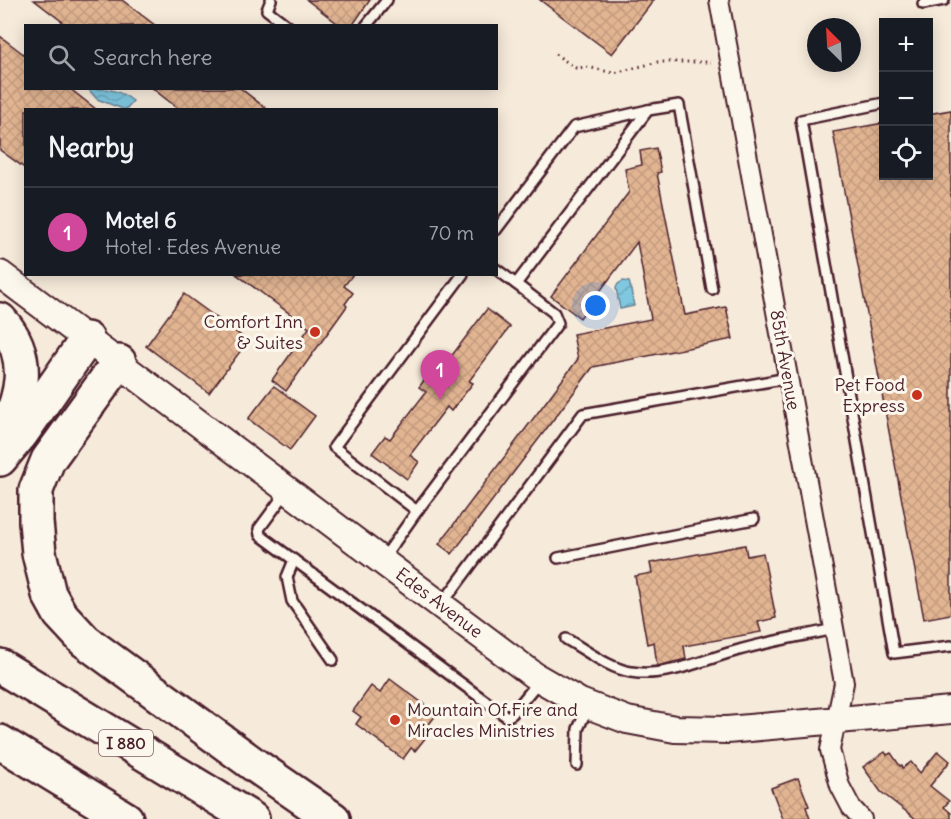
<!DOCTYPE html>
<meta charset="utf-8">
<style>
:root{--surface:#171b24;--page:#242831;--text:#f1f3f6;--muted:#9ea1a6;--line:#363941;--accent:#0f766e}
body{margin:0;font-family:Delius,sans-serif;background:var(--page);color:var(--text)}
.controls{position:absolute;right:18px;top:18px;display:grid;overflow:hidden;border-radius:0px;box-shadow:0 3px 15px #0003}
.controls button{width:54px;height:54px;display:grid;place-items:center;padding:0;border:0;border-bottom:2px solid var(--line);background:var(--surface);color:var(--text);font:30px sans-serif}
.compass{position:absolute;left:807px;top:18px;width:54px;height:54px;border-radius:50%;background:var(--surface);box-shadow:0 3px 15px #0003;rotate:336deg}
.you{position:absolute;left:596px;top:306px;width:21px;height:21px;margin:-15px;border:4px solid #fff;border-radius:50%;background:#1a73e8;box-shadow:0 0 0 9px #1a73e833}
.badge{display:grid;place-items:center;width:39px;height:39px;border-radius:50%;background:var(--accent);color:#fff;font-size:20px;font-weight:700}
.pin{position:absolute;translate:-50% -50px;filter:drop-shadow(0 2px 3px #0008)}
.pin::after{content:'';position:absolute;top:32px;width:21px;height:18px;background:inherit;clip-path:polygon(0 0,100% 0,50% 100%)}
.list{margin:0;padding:0;list-style:none}
h2{display:flex;justify-content:space-between;align-items:center;height:78px;margin:0;padding:0 24px;font-size:26px}
h2 small{font-size:20px;font-weight:400;color:var(--muted)}
.list li{display:grid;grid-template-columns:39px 1fr auto;gap:18px;align-items:center;box-sizing:border-box;height:90px;padding:0 24px;border-top:2px solid var(--line)}
.list b{display:block;font-size:22px;white-space:nowrap}
.list p{margin:0;font-size:20px;white-space:nowrap;color:var(--muted)}
.list em{font-size:20px;font-style:normal;color:var(--muted)}
.icon{flex:none;width:33px;height:33px;fill:none;stroke:currentColor;stroke-width:2;stroke-linecap:round;stroke-linejoin:round}
.map{position:relative;flex:none;width:951px;height:819px;overflow:hidden}
.search{position:absolute;background:var(--surface);box-shadow:0 3px 15px #0003;left:24px;top:24px;width:474px;height:66px;display:flex;align-items:center;gap:15px;box-sizing:border-box;padding:0 21px;border-radius:0px;color:var(--muted);font-size:22px}
.panel{position:absolute;background:var(--surface);box-shadow:0 3px 15px #0003;left:24px;top:108px;width:474px;height:168px;border-radius:0px}
.map>svg:first-child{display:block}
.water{fill:url(#water-waves);stroke:#6a8498;stroke-width:1.5}
.building{fill:url(#building-cross-hatch);stroke:#4a1f2b;stroke-width:1.5}
.lines{fill:none;stroke-linecap:round;stroke-linejoin:round}
.lane-casing{stroke:#4a1f2b;stroke-width:14}
.street-casing{stroke:#4a1f2b;stroke-width:22}
.secondary-casing{stroke:#4a1f2b;stroke-width:30}
.highway-casing{stroke:#4a1f2b;stroke-width:38}
.path{stroke:#4a1f2b;stroke-width:3;stroke-dasharray:1.5 4.5;stroke-linecap:butt}
.lane{stroke:#fbf7ec;stroke-width:9}
.street{stroke:#fbf7ec;stroke-width:18}
.secondary{stroke:#fbf7ec;stroke-width:26}
.highway{stroke:#fbf7ec;stroke-width:33}
.poi-dot{fill:#c8321e;stroke:#fbf7ec;stroke-width:2}
.labels{text-anchor:middle;stroke-width:6;stroke-linejoin:round;paint-order:stroke}
.shield{fill:#fbf7ec;stroke:#7f6065;stroke-width:1.5}
.shield-label{font-size:16px;font-weight:bold;fill:#4a1f2b}
.poi-label{font-size:18px;fill:#4a1f2b;stroke:#fbf7ec;text-anchor:end}
.street-label{font-size:18px;fill:#4a1f2b;stroke:#fbf7ec}
</style>
<div class="map">
<svg width="951" height="819" viewBox="0 0 951 819">
<defs>
<pattern id="water-waves" width="16" height="10" patternUnits="userSpaceOnUse" patternTransform="scale(1.5)"><rect width="16" height="10" fill="#7fc8e0"/><path d="M0 5q4-4 8 0t8 0" fill="none" stroke="#6fabc0"/></pattern>
<pattern id="building-cross-hatch" width="8" height="8" patternUnits="userSpaceOnUse" patternTransform="scale(1.5)"><rect width="8" height="8" fill="#e2b592"/><path d="M0 0l8 8M0 8l8-8" fill="none" stroke="#c39b7e"/></pattern>
</defs>
<rect width="100%" height="100%" fill="#f6eada"/>
<filter id="ink" filterUnits="userSpaceOnUse"><feTurbulence type="fractalNoise" baseFrequency=".0167" numOctaves="2"/><feDisplacementMap in="SourceGraphic" scale="12" xChannelSelector="R" yChannelSelector="G"/><feConvolveMatrix kernelMatrix="1 2 1 2 8 2 1 2 1" color-interpolation-filters="sRGB"/></filter>
<g filter="url(#ink)">
<g class="water">
<path d="M88,89C106,88 118,89 133,101L126,109H123L97,99Z"/>
<path d="M623,281L629,282L630,285L634,306L620,309L616,288L618,284Z"/>
</g>
<g class="building">
<path d="M34,0H122L156,26H68Z"/>
<path d="M307,0H370L352,26H341Z"/>
<path d="M540,0H654L612,54Z"/>
<path d="M0,36L26,56V88H69L97,110H26V169L0,150Z"/>
<path d="M152,88H240L268,110H180Z"/>
<path d="M951,110V614L924,619L833,132L884,123V176H928V114Z"/>
<path d="M656,148L661,172L657,173L685,315L726,307L733,339L593,367L452,554L439,544L578,359L573,334L651,319L637,242L580,318L551,296L629,192L625,169L642,165L640,151Z"/>
<path d="M236,274H353L344,286L353,293L345,304L347,306L286,391L272,380L309,328Z"/>
<path d="M184,294L248,341L209,393L146,346Z"/>
<path d="M487,309L510,327L469,381L473,383L451,411L447,407L410,455L419,462L407,479L372,453L385,436L390,439L426,392L419,387L441,358L447,362Z"/>
<path d="M274,386L315,416L290,450L248,419Z"/>
<path d="M745,545L747,556L763,553L776,618L758,622L761,632L684,646L686,659L657,666L654,642L647,644L635,576L652,573L650,563Z"/>
<path d="M390,679L437,714L426,728L430,732L415,751L411,748L403,759L356,724L361,717L353,711L371,686L380,693Z"/>
<path d="M938,751L950,761L930,786L949,801L944,807L951,813V819H916L881,792L863,767L885,752L887,755L891,753L900,766L902,765L903,768L911,762L920,773Z"/>
<path d="M798,778L809,806L806,807L810,819H783L771,788Z"/>
</g>
<g class="lines">
<defs>
<g id="lane">
<path d="M271,0L267,10L288,26"/>
<path d="M923,4L944,0"/>
<path d="M366,26L387,0"/>
<path d="M884,103L801,120L894,653L951,646"/>
<path d="M496,230L574,127L648,110L679,105L712,289"/>
<path d="M496,269L516,284"/>
<path d="M287,491L259,529L260,535L507,717L512,714L539,681"/>
<path d="M417,511L334,447L463,274"/>
<path d="M558,558L754,519"/>
<path d="M383,559L417,511L558,323L554,313L516,284L648,110"/>
<path d="M294,560L287,577L292,601L333,660"/>
<path d="M442,604L583,414L788,378"/>
<path d="M566,639C586,650 608,668 631,672C667,678 705,659 739,650C770,641 802,636 834,629"/>
<path d="M577,765L578,729L588,707"/>
</g>
<path id="street" d="M719,0L844,683L830,750L840,786L851,807L862,819"/>
<path id="secondary" d="M0,274L535,676L580,702L627,720L675,729L727,730L951,710"/>
<g id="highway">
<path d="M0,320C35,358 21,400 1,441"/>
<path d="M119,362L48,460L36,490V522L39,553L49,594L60,614L85,641L256,766L333,819"/>
<path d="M0,459L21,434L87,339"/>
<path d="M0,666L252,819"/>
<path d="M0,742L126,819"/>
</g>
</defs>
<use href="#lane" class="lane-casing"/>
<use href="#street" class="street-casing"/>
<use href="#secondary" class="secondary-casing"/>
<use href="#highway" class="highway-casing"/>
<path class="path" d="M555,54L576,68L587,67L614,73L658,62H711"/>
<use href="#lane" class="lane"/>
<use href="#street" class="street"/>
<use href="#secondary" class="secondary"/>
<use href="#highway" class="highway"/>
</g>
</g>
<g class="poi-dot">
<circle cx="315" cy="332" r="6"/>
<circle cx="917" cy="395" r="6"/>
<circle cx="395" cy="720" r="6"/>
</g>
<g class="labels">
<rect class="shield" x="99" y="730" width="54" height="26" rx="4.5"/>
<g class="shield-label">
<text x="126" y="749">I 880</text>
</g>
<g class="poi-label">
<text x="303" y="328">Comfort Inn<tspan x="303" dy="21">&amp; Suites</tspan></text>
<text x="905" y="391">Pet Food<tspan x="905" dy="21">Express</tspan></text>
<text x="407" y="716" text-anchor="start">Mountain Of Fire and<tspan x="407" dy="21">Miracles Ministries</tspan></text>
</g>
<g class="street-label">
<text transform="translate(785 360) rotate(80)" y="6">85th Avenue</text>
<text transform="translate(439 603) rotate(37)" y="6">Edes Avenue</text>
</g>
</g>
</svg>
<div class="controls">
<button>+</button>
<button>−</button>
<button><svg class="icon" aria-label="locate" viewBox="0 0 24 24"><circle cx="12" cy="12" r="6"/><path d="M12 2v4M12 18v4M2 12h4M18 12h4"/></svg></button>
</div>
<svg class="compass" viewBox="-18 -18 36 36"><path d="M0-13l5 13h-10z" fill="#e53935"/><path d="M0 13l5-13h-10z" fill="#9ea1a6"/></svg>
<div class="you"></div>
<div class="pin badge" style="left:440px;top:400px;background:#d1479c">1</div>
<div class="search"><svg class="icon" aria-label="search" viewBox="0 0 24 24"><circle cx="10" cy="10" r="6"/><path d="M15 15l6 6"/></svg>Search here</div>
<section class="panel">
<h2>Nearby<small></small></h2>
<ul class="list">
<li><span class="badge" style="background:#d1479c">1</span><div><b>Motel 6</b><p>Hotel · Edes Avenue</p></div><em>70 m</em></li>
</ul>
</section>
</div>
